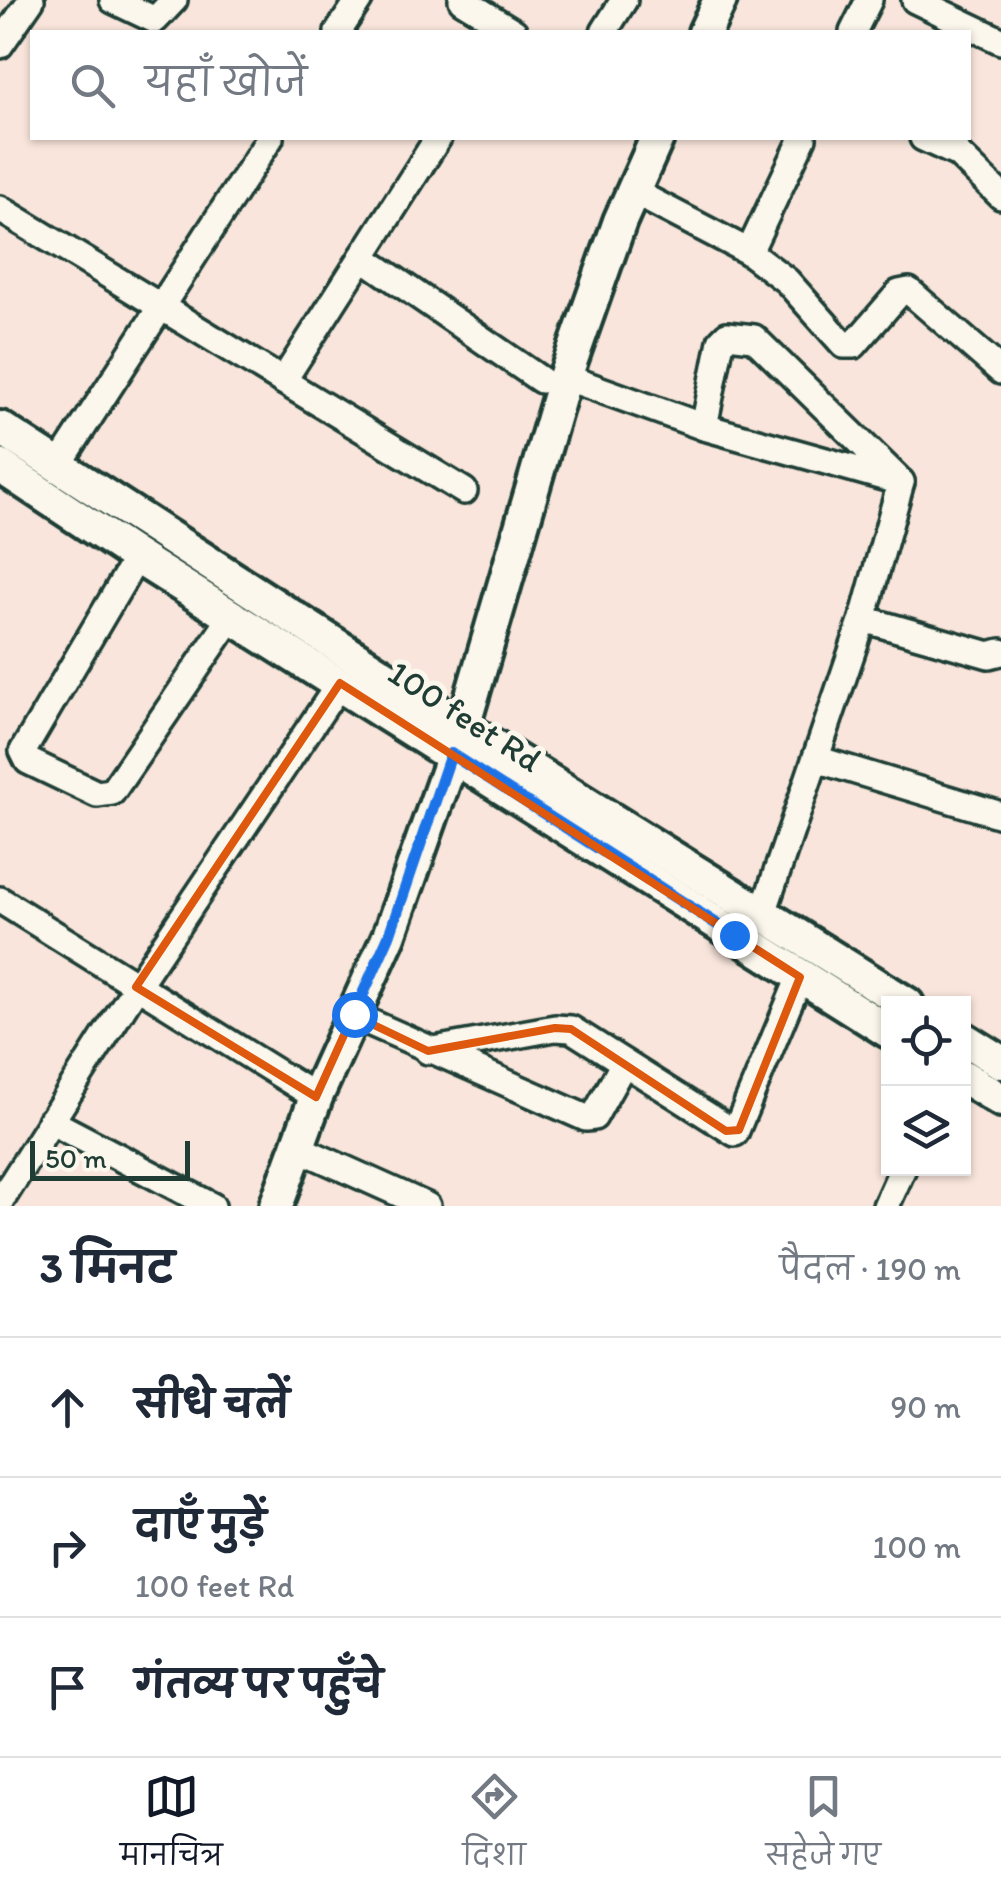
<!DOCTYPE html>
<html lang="hi">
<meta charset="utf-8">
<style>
:root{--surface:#fff;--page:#f2f2f3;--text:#1f2937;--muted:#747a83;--line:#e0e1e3;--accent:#111827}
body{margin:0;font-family:Itim,"Playpen Sans Deva",sans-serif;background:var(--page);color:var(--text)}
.controls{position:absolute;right:30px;bottom:30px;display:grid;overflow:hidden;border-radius:0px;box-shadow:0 2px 8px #0004}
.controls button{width:90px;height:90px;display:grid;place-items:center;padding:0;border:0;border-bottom:2px solid var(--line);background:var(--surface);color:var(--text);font:50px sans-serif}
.scale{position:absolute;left:30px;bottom:25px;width:160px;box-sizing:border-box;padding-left:10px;border:5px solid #1f3d34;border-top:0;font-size:28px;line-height:35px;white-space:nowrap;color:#1f3d34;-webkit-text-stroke:8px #fbf7ec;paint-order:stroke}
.stop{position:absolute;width:30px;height:30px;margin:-22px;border:8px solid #1a73e8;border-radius:50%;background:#fff}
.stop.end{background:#1a73e8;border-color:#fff;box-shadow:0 2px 10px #0008}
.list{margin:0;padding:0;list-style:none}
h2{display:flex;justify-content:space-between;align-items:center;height:130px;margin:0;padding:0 40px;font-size:42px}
h2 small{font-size:32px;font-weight:400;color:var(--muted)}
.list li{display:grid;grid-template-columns:65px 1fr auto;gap:30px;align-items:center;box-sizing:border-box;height:140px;padding:0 40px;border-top:2px solid var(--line)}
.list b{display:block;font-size:38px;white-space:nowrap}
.list p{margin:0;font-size:32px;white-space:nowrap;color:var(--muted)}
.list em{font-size:32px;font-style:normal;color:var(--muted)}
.icon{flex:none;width:55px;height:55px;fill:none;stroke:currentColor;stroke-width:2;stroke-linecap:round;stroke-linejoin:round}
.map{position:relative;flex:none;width:1001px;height:1206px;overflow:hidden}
.search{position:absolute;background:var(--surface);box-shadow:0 2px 8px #0004;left:30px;right:30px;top:30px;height:110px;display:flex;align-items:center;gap:25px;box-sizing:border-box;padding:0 35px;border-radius:0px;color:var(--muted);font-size:38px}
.sheet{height:550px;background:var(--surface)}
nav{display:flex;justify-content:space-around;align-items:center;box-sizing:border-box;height:140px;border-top:2px solid var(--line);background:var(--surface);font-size:28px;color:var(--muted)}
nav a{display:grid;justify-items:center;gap:5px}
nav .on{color:var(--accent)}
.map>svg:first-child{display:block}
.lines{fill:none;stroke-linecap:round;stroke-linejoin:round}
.street-casing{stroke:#1f3d34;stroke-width:32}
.secondary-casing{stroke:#1f3d34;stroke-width:40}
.street{stroke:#fbf7ec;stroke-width:25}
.secondary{stroke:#fbf7ec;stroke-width:32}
.route{stroke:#1a73e8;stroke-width:12}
.marked{fill:none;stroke:#de580e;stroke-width:8;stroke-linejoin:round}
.labels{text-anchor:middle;stroke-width:10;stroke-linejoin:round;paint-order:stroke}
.street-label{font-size:35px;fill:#1f3d34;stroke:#fbf7ec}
</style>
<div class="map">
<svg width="1001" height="1206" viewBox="0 0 1001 1206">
<rect width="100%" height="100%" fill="#f9e5db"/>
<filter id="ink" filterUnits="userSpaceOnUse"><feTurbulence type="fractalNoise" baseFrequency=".01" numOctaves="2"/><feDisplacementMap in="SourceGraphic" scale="20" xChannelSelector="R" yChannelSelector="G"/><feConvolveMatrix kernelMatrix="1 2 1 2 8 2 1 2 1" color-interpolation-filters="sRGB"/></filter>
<g filter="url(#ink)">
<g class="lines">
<defs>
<g id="street">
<path d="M113,0L155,20L174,0"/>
<path d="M462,0L514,32"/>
<path d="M915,0L1001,41"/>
<path d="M338,32L359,0"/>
<path d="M604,32L624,0"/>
<path d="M853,32L869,0"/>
<path d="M0,45L31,0"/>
<path d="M923,138L958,154L1001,196"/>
<path d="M634,192L749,252L787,281L844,345H854L899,293L909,291L1001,371"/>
<path d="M0,209L464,491"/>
<path d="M749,252L803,138"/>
<path d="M362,257L541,380"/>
<path d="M565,377L704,427L901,482"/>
<path d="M283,381L438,138"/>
<path d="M704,427L721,341L727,335L754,338L897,478"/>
<path d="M58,466L270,138"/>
<path d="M137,557L23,751L28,761L97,794L112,792L233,615"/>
<path d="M863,619L989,655L1001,652"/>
<path d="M816,759L1001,815"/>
<path d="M0,900L316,1097"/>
<path d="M763,913L863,619L901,482"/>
<path d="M353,1015L586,1118L594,1117L624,1063"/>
<path d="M428,1051L555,1028L571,1029L735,1133L800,977"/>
<path d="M50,1121L212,1206"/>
<path d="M296,1147L427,1206"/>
<path d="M0,1202L136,987L340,683"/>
<path d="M886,1206L903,1168"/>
</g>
<g id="secondary">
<path d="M705,32L720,0"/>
<path d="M0,428L463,727L907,1004"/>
<path d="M0,466L137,557L888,1031"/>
<path d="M964,1039L1001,1062"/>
<path d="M964,1077L1001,1100"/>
<path d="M276,1206L316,1097L389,936L463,727L565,377L620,221L657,138"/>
</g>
</defs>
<use href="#street" class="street-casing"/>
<use href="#secondary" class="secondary-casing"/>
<use href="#street" class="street"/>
<use href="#secondary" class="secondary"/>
</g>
</g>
<g class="lines" filter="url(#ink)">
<path class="route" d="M354,1014L389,936L451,754L734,935"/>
</g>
<path class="marked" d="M340,683L800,977L739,1130L726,1131L571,1029L555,1028L428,1051L353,1015L316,1097L136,987Z"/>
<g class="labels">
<g class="street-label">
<text transform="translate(465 716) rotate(33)" y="12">100 feet Rd</text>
</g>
</g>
</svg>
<div class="controls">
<button><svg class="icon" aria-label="locate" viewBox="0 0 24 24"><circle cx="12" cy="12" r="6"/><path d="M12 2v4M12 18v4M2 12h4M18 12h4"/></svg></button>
<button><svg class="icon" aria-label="layers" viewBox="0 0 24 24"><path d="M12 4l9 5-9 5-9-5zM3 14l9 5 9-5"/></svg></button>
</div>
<div class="scale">50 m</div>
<div class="stop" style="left:354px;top:1014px"></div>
<div class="stop end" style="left:734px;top:935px"></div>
<div class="search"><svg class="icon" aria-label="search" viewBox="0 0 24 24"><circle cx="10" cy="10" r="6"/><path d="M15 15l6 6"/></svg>यहाँ खोजें</div>
</div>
<section class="sheet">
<h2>3 मिनट<small>पैदल · 190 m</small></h2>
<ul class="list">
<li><svg class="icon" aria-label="ahead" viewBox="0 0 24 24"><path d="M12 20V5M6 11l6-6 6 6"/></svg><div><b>सीधे चलें</b></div><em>90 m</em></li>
<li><svg class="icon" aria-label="right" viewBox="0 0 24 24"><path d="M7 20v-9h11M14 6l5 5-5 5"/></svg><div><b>दाएँ मुड़ें</b><p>100 feet Rd</p></div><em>100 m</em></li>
<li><svg class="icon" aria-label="arrive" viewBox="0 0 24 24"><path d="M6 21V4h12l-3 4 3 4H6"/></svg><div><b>गंतव्य पर पहुँचे</b></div></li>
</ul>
</section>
<nav>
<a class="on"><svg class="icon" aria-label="map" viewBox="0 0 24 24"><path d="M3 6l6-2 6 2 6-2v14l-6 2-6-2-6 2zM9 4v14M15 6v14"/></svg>मानचित्र</a>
<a><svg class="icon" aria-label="directions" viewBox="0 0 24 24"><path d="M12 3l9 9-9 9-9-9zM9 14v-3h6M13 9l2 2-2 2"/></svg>दिशा</a>
<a><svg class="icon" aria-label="saved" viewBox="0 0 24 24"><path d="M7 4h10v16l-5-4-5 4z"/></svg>सहेजे गए</a>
</nav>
